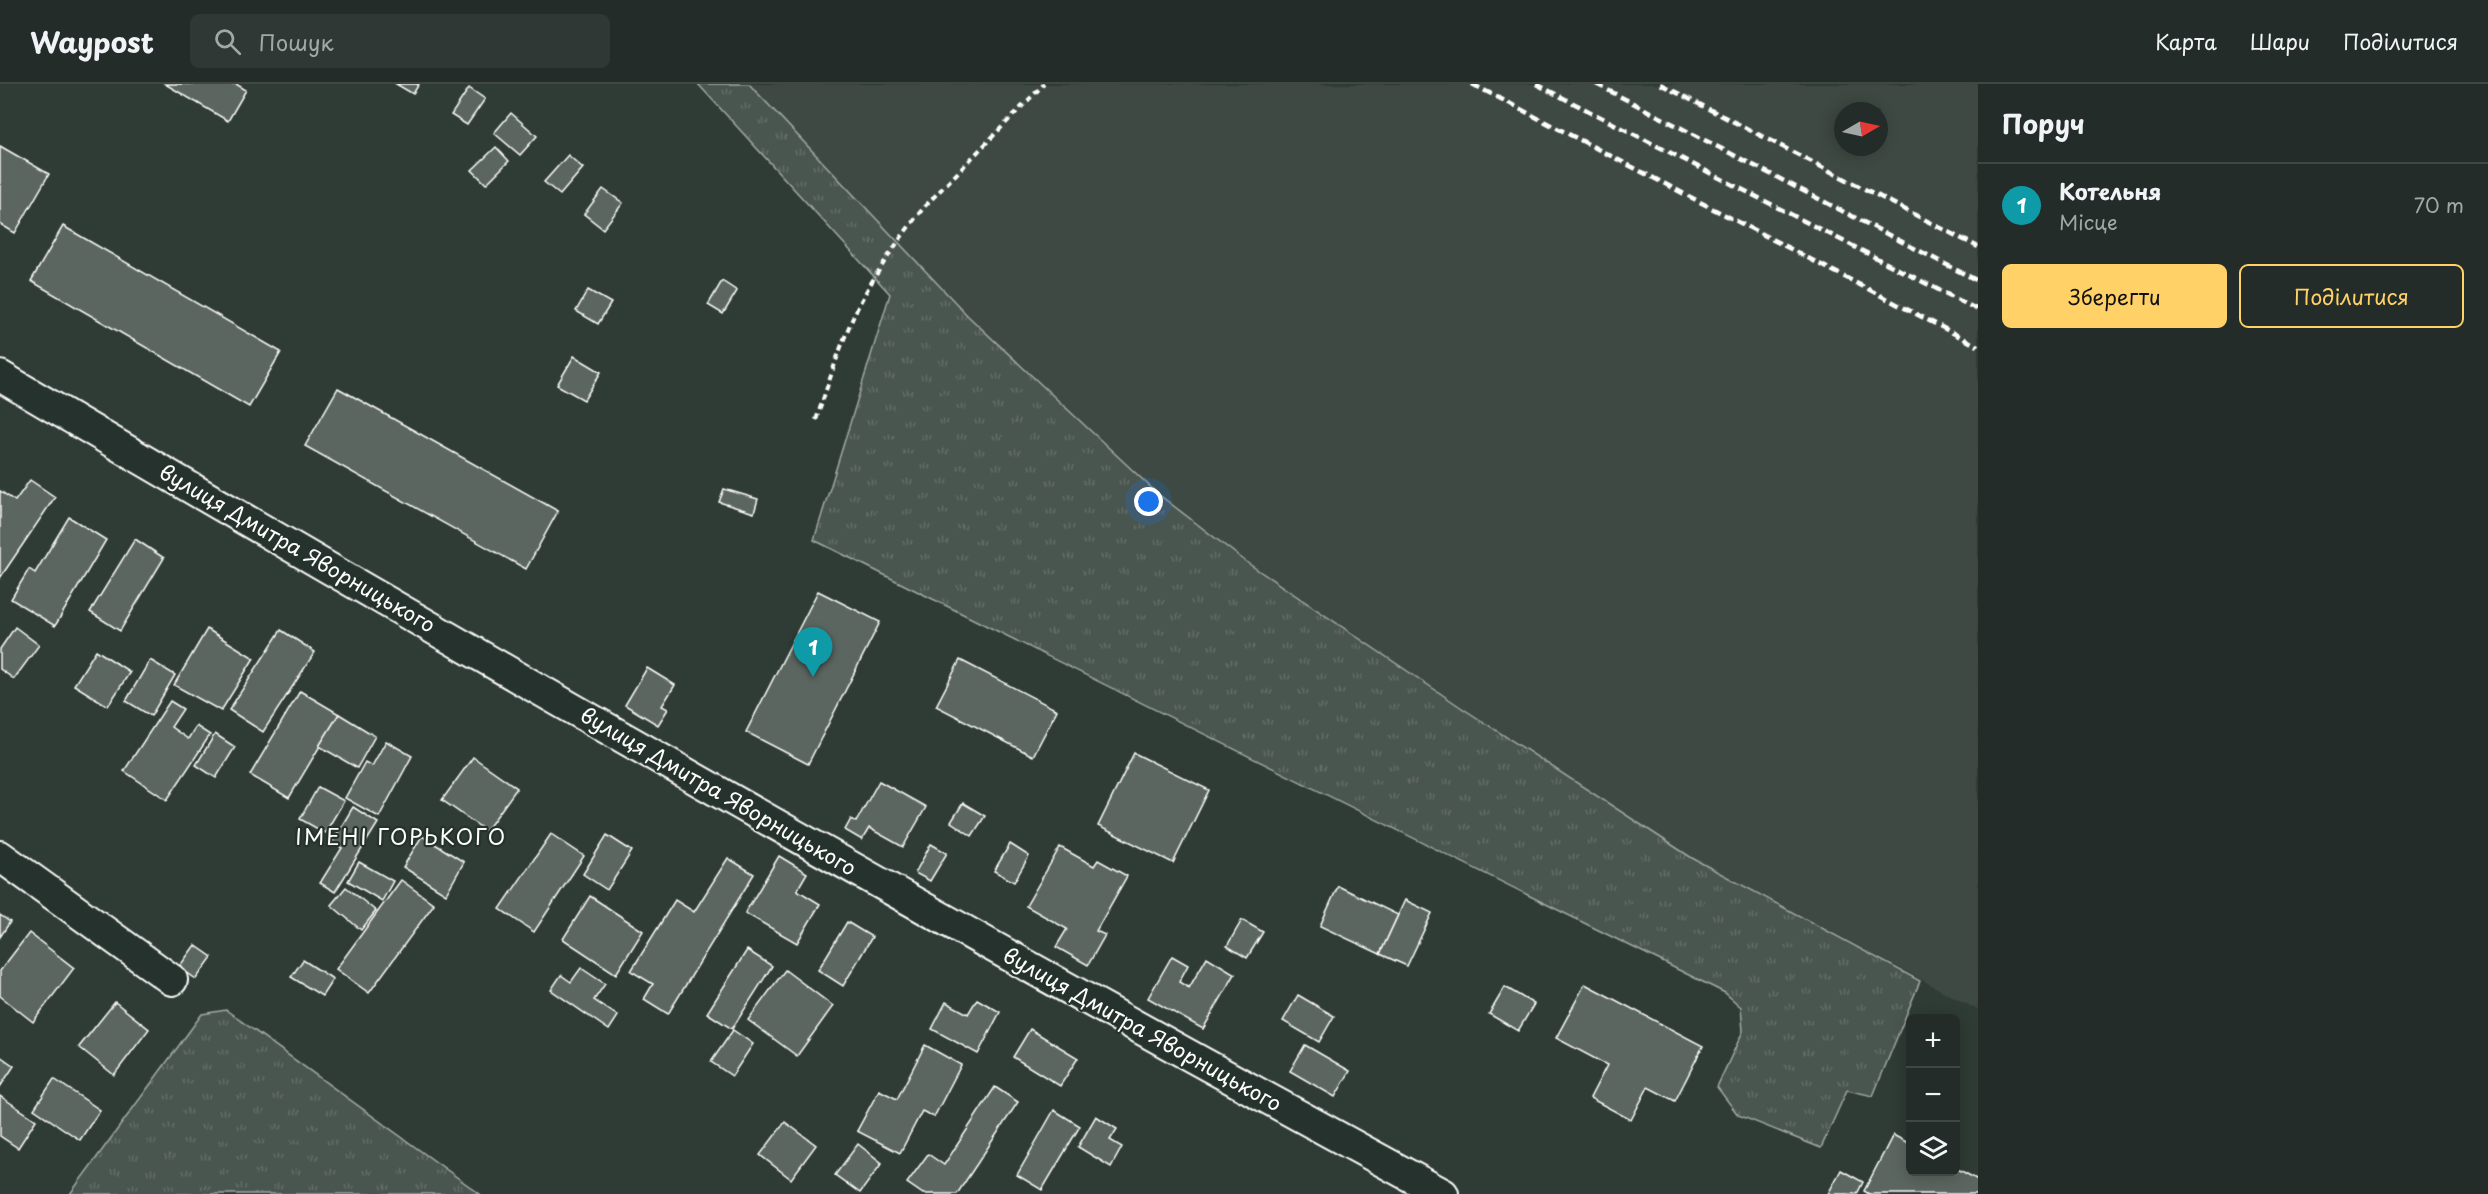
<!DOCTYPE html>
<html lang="uk">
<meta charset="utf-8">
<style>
:root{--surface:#232c28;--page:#2f3834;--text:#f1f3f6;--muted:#a3a7a8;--line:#404845;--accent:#ffd166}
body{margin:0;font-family:"Playpen Sans",sans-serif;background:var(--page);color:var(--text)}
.controls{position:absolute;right:18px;bottom:18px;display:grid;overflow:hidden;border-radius:9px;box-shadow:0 3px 15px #0003}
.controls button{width:54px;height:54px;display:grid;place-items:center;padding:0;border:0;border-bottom:2px solid var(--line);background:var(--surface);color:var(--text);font:30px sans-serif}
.compass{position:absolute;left:1834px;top:18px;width:54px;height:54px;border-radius:50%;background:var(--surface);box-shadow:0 3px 15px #0003;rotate:81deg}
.you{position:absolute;left:1149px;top:418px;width:21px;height:21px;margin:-15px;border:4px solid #fff;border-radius:50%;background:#1a73e8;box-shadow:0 0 0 9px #1a73e833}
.badge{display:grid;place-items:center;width:39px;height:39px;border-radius:50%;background:var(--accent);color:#fff;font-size:20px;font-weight:700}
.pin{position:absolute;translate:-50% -50px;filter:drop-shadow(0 2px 3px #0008)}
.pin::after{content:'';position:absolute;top:32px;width:21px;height:18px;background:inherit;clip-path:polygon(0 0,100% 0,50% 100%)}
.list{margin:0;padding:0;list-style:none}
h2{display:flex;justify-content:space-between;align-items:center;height:78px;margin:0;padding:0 24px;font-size:26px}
h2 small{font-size:20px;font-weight:400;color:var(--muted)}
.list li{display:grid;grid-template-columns:39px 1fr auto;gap:18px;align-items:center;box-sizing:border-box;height:84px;padding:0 24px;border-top:2px solid var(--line)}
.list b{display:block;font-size:22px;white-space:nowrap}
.list p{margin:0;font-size:20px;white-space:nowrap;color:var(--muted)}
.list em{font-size:20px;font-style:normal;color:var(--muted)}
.actions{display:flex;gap:12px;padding:18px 24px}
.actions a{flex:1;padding:14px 0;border:2px solid var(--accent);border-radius:9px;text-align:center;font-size:21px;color:var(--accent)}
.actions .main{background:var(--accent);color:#111}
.icon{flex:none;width:33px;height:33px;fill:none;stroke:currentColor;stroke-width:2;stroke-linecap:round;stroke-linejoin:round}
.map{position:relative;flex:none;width:1978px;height:1110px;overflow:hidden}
header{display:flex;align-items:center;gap:36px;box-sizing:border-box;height:84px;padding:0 30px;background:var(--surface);border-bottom:2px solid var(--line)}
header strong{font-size:28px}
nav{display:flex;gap:33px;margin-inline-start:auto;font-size:21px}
.search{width:420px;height:54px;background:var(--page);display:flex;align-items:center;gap:15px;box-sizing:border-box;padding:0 21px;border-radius:9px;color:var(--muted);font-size:22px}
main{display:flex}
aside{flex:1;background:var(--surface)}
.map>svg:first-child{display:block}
.built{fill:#3c4842;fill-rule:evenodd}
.grass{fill:url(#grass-tufts);stroke:#a4aaa7;stroke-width:1.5}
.building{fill:#5b6661;stroke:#fff;stroke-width:1.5}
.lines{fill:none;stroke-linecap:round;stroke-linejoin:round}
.street-casing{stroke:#fff;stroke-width:34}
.path{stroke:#fff;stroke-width:4;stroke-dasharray:6 4.5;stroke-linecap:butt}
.street{stroke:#26332d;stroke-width:30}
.rail{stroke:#fff;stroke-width:4.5;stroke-dasharray:9 4.5;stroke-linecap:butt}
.labels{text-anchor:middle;stroke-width:4.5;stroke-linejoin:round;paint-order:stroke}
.street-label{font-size:21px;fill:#fff;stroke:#26332d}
.neighbourhood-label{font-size:22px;letter-spacing:1.5px;fill:#fff;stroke:#26332d}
</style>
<header>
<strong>Waypost</strong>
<div class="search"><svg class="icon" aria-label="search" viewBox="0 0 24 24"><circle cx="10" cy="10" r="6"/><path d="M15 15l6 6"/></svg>Пошук</div>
<nav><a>Карта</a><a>Шари</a><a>Поділитися</a></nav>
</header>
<main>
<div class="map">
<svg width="1978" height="1110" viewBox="0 0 1978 1110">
<defs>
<pattern id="grass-tufts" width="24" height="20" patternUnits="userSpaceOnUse" patternTransform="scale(1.5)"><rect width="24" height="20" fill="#4a544f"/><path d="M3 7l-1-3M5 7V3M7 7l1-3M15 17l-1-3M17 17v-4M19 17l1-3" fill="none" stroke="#656e69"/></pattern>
</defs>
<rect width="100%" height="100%" fill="#2f3b35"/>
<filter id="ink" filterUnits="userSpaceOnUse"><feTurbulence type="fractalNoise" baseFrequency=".0167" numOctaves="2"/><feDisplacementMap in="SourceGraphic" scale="12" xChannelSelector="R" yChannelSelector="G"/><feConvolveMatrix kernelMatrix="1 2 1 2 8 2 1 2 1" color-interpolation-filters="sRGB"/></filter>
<g filter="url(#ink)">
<path class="built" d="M749,0H1978V926L1692,774L1462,624L1249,480L1158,410L968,232ZM1843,27H1879V63H1843Z"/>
<g class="grass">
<path d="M698,0H749L968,232L1158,410L1249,480L1462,624L1692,774L1920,897L1873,1012L1847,1006L1821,1064L1738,1031L1717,1003L1743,947L1741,923L1725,909L814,456L890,210Z"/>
<path d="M226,926L480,1110H70L202,930Z"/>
</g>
<g class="building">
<path d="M165,0H236L246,6L228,37Z"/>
<path d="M396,0H419L413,10Z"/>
<path d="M469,4L485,15L467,41L451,31Z"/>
<path d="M511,29L537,52L520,71L494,49Z"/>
<path d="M0,62L49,90L15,149L0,140Z"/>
<path d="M496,63L509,77L486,100L472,86Z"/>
<path d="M568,71L583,84L560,111L544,98Z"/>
<path d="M603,105L623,119L603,145L584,130Z"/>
<path d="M63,142L281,268L249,323L31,197Z"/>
<path d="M722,197L737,207L723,230L708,221Z"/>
<path d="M588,206L611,219L598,240L576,227Z"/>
<path d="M574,272L601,288L584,316L557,301Z"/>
<path d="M338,304L558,427L526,485L305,362Z"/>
<path d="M30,396L55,413L0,494V407L15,417Z"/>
<path d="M724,405L758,415L754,429L719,418Z"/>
<path d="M69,433L106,456L55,542L11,515L29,485L35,489Z"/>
<path d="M135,455L164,474L120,547L90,528Z"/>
<path d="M818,507L880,538L808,680L746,648Z"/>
<path d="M15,543L39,561L14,595L0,585V565Z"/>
<path d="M207,545L254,574L221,627L174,601Z"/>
<path d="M281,546L315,568L263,648L229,626Z"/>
<path d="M96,566L130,588L108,622L74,601Z"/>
<path d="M150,576L175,591L151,632L126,617Z"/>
<path d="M960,576L1057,626L1033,672L936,622Z"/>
<path d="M647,584L675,601L662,622L668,625L658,641L625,621Z"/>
<path d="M300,607L339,630L289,714L250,691Z"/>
<path d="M170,617L183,625L171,643L188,655L196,642L210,651L167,716L124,687Z"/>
<path d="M339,630L375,652L357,684L319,662Z"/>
<path d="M215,650L235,663L216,694L196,681Z"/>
<path d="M386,657L412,672L379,733L345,714L365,678L372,682Z"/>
<path d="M1134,669L1209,706L1173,779L1098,742Z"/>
<path d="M473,673L517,704L486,747L442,716Z"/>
<path d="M879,697L926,723L903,763L869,744L862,756L845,746L851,735L856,738Z"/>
<path d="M318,703L344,717L325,749L300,735Z"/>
<path d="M963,719L985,732L972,752L951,738Z"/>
<path d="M353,723L378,739L335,808L320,799L342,764L332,758Z"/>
<path d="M551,750L584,772L534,848L500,825Z"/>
<path d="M607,751L632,767L607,806L583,790Z"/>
<path d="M422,752L464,778L446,810L403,783Z"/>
<path d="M931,760L947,769L930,797L915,789Z"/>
<path d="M1010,760L1029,772L1014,798L994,787Z"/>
<path d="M1060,763L1094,782L1098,776L1127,792L1096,847L1105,851L1088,881L1056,863L1067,845L1026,822Z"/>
<path d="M779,772L807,789L797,806L820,820L797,859L745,829Z"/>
<path d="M728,774L754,790L668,930L644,915L653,900L631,887L675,816L694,828Z"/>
<path d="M359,778L393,797L382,817L348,797Z"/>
<path d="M401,796L434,820L369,909L336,885Z"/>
<path d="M1338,802L1398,831L1380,870L1320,842Z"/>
<path d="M346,803L376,827L361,846L331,821Z"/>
<path d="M590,812L643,847L616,890L563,855Z"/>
<path d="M1405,816L1432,829L1407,882L1380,870Z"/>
<path d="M0,831L10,838L0,853Z"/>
<path d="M1242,836L1263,848L1247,874L1227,862Z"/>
<path d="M847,838L872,853L843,902L818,886Z"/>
<path d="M29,849L74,884L33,938L0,912V887Z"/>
<path d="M195,861L212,873L196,895L179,883Z"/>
<path d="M747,866L772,882L732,945L707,929Z"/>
<path d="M1172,872L1188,881L1179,898L1189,904L1207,873L1235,890L1203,945L1148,914Z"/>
<path d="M303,876L333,895L322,912L291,893Z"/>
<path d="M581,884L605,900L594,916L618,932L609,946L551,906L561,891L571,898Z"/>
<path d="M785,886L833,922L797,972L748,936Z"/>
<path d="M1585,900L1703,962L1675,1017L1648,1003L1631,1036L1590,1014L1607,981L1556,954Z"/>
<path d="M1505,903L1534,920L1518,947L1489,930Z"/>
<path d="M1298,911L1334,932L1319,958L1283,937Z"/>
<path d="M977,915L1000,928L978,970L932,945L946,918L968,930Z"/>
<path d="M115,918L149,945L114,991L79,963Z"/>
<path d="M1030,945L1078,974L1060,1002L1013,973Z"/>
<path d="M733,946L753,960L732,992L711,978Z"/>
<path d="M925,961L961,981L934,1033L922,1027L900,1069L857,1047L879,1006L897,1015Z"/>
<path d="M1305,961L1350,987L1335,1013L1290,987Z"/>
<path d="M0,972L14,982L0,1003Z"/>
<path d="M54,995L100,1026L80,1056L34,1025Z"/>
<path d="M995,1003L1018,1018L957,1110H923L907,1099L928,1070L944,1081Z"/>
<path d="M0,1012L36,1036L18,1064L0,1052Z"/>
<path d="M1054,1026L1080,1042L1042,1106L1017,1091Z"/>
<path d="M1096,1032L1117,1045L1110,1056L1122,1063L1111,1083L1078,1063Z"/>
<path d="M785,1038L816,1061L791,1095L760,1071Z"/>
<path d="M1893,1051L1910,1060V1088H1956V1084L1978,1096V1110H1869L1864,1107Z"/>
<path d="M858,1060L882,1079L860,1109L835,1091Z"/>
<path d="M1841,1086L1863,1098L1857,1110H1828Z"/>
</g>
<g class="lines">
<defs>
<g id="street">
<path d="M0,292C477,573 957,847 1443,1110"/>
<path d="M0,772L172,896"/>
</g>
</defs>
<use href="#street" class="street-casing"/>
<path class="path" d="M816,336C831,293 844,246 867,206C884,177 904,148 925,122L1044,0"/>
<use href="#street" class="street"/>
<g class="rail">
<path d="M1472,0L1978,262"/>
<path d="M1536,0L1978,226"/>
<path d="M1596,0L1978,197"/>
<path d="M1660,0L1978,163"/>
</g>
</g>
</g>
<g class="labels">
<g class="street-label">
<text transform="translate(297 465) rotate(30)" y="7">вулиця Дмитра Яворницького</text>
<text transform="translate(718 708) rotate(30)" y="7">вулиця Дмитра Яворницького</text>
<text transform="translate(1142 946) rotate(29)" y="7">вулиця Дмитра Яворницького</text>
</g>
<g class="neighbourhood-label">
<text x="401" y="761">ІМЕНІ ГОРЬКОГО</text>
</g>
</g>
</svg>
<div class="controls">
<button>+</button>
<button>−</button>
<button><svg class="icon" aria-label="layers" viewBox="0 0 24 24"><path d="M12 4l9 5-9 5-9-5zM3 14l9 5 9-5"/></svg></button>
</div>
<svg class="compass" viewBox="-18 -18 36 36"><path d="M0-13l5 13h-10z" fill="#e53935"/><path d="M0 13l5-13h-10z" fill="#a3a7a8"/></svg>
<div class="you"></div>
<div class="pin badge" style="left:813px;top:593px;background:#0f9aa8">1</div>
</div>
<aside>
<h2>Поруч<small></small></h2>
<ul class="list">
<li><span class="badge" style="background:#0f9aa8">1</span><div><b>Котельня</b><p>Місце</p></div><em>70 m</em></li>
</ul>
<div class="actions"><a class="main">Зберегти</a><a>Поділитися</a></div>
</aside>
</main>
